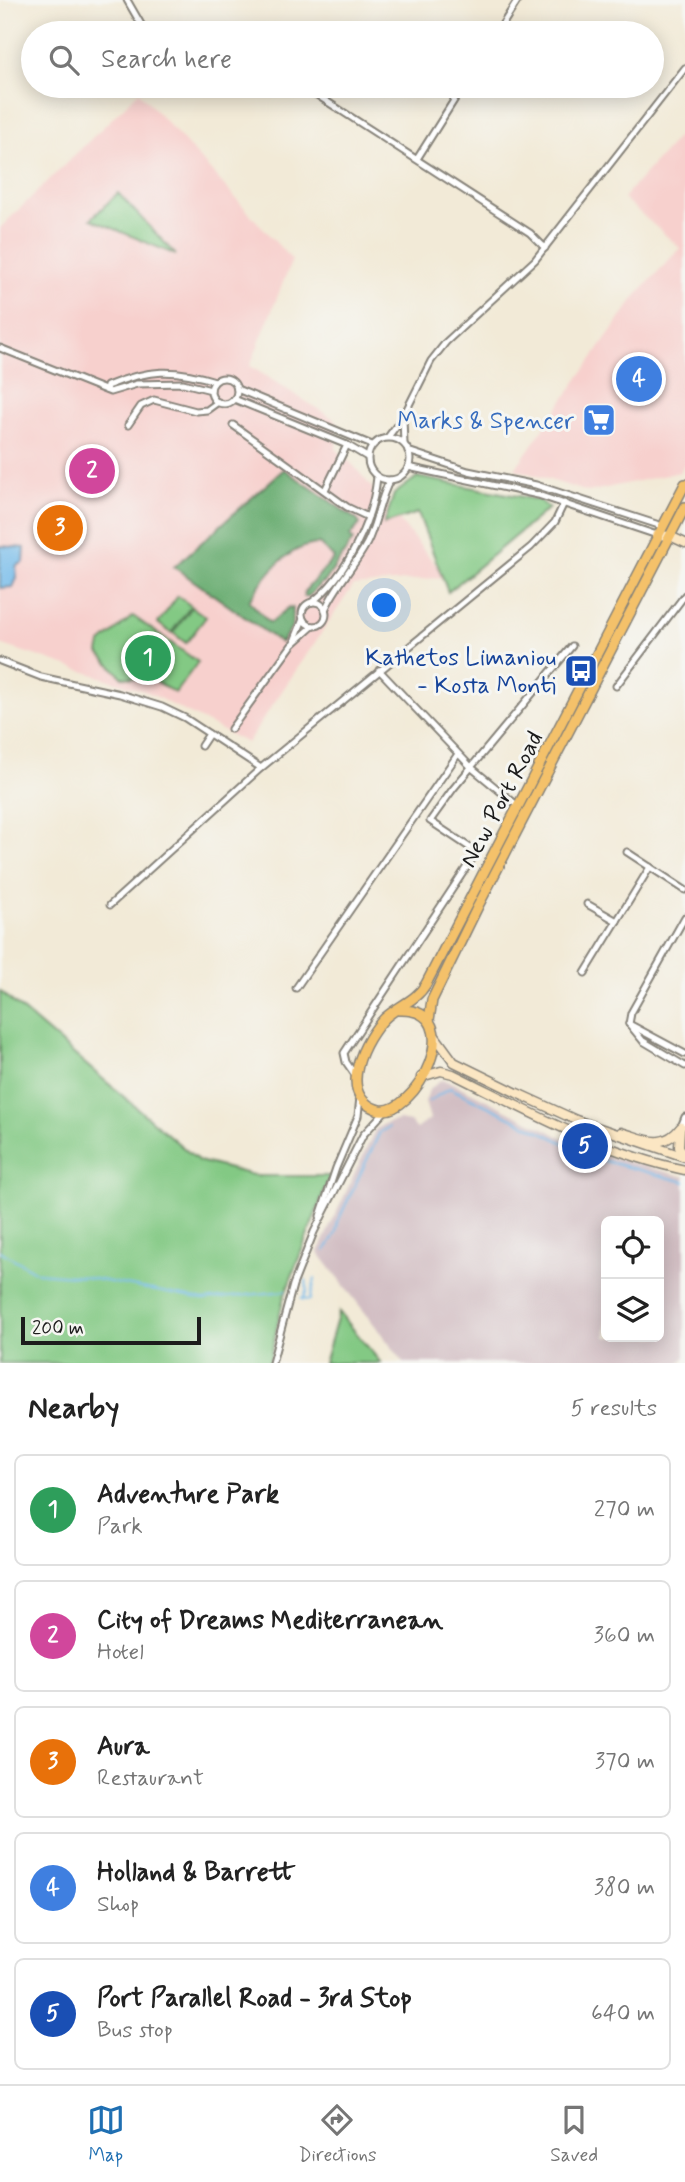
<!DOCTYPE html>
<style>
:root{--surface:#fff;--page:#f6f6f6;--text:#222;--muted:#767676;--line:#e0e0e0;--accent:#1f6fb2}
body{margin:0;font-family:Mynerve,sans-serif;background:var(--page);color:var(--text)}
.controls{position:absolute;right:21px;bottom:21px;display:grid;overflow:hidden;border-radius:10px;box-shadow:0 4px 18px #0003}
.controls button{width:63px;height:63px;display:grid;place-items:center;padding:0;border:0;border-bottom:2px solid var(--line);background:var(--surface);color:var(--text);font:35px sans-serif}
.scale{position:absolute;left:21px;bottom:18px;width:180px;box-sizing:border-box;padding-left:7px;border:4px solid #1c1c1c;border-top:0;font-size:19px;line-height:24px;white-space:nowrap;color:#1c1c1c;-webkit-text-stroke:5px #f6f6f2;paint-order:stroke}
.you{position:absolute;left:385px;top:606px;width:24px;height:24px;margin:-18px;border:5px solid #fff;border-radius:50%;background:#1a73e8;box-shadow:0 0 0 10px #1a73e833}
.badge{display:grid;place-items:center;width:46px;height:46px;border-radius:50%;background:var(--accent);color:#fff;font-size:23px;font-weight:700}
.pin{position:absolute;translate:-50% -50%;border:4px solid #fff;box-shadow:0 2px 7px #0006}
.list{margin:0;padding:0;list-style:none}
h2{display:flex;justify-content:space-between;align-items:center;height:91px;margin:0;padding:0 28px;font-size:30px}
h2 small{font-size:23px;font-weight:400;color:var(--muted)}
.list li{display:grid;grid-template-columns:46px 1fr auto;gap:21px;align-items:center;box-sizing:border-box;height:112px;margin:0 14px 14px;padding:0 14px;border:2px solid var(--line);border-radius:10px}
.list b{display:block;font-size:26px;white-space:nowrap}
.list p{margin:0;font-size:23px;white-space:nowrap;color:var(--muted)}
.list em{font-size:23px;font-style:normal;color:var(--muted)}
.icon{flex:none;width:38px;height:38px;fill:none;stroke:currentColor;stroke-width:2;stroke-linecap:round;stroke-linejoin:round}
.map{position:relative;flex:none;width:685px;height:1363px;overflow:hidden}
.search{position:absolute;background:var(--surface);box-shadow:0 4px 18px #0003;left:21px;right:21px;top:21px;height:77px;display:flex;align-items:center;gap:18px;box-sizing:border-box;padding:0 24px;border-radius:38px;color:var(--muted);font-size:26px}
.sheet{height:721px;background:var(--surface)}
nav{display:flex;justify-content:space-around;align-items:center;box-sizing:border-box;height:98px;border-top:2px solid var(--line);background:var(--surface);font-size:19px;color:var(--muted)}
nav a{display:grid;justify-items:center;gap:4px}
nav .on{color:var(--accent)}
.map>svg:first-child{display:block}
.built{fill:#f7d0cd}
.industrial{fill:#d2bec3;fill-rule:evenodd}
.green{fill:#83c984;stroke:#507250;stroke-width:2}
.forest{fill:#6aad72;stroke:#436447;stroke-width:2}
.water{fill:#72baea;stroke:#476b83;stroke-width:2}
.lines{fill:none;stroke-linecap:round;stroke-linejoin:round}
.stream{stroke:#72baea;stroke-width:2}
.street-casing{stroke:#87837a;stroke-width:9}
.secondary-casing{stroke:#87837a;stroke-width:11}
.primary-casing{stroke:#87837a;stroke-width:12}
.street{stroke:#fff;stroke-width:5}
.secondary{stroke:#fbe6c3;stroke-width:8}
.primary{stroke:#f4c16a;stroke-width:9}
.labels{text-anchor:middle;stroke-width:6;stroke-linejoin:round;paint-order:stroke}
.shop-label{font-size:24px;fill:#366cbe;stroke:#f6f6f2;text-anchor:end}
.transit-label{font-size:24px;fill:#164399;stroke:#f6f6f2;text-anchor:end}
.street-label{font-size:24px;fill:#1c1c1c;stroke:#f6f6f2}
</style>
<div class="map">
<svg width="685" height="1363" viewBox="0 0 685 1363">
<rect width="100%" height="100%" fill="#f6f6f2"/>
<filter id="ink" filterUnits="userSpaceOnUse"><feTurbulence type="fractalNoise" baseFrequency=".0143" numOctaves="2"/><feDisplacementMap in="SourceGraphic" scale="14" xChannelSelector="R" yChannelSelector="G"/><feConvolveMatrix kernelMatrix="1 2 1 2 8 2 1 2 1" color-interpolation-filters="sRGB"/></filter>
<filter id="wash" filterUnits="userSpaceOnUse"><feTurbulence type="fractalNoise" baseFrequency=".00686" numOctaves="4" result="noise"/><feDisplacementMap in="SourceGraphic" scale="28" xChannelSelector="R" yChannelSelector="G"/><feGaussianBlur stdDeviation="1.57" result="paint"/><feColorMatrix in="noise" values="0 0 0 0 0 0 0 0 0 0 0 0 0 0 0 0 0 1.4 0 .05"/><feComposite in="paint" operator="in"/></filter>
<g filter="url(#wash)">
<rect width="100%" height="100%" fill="#f2ead7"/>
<g class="built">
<path d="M139,92L292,260L250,366L337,421L336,449L354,466L446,577L353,586L247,743L147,692L0,644V228Z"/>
<path d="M685,129V463L680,472L588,492L515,469L636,296L680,248L623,198Z"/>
</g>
<path class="industrial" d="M441,1080L450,1082L577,1145L600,1154L685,1177V1358L679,1363H404L318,1252L375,1130L384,1124L399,1120L410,1122L417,1129L430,1119L425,1102L429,1090ZM606,1221H659V1337H606Z"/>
<g class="green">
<path d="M118,193L176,255L91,219Z"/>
<path d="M417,477L539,500L549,508L448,592L418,513L384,524L394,494Z"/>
<path d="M178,596L191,606L171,633L158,623Z"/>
<path d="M192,607L206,617L186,643L173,633Z"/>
<path d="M133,616L198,662L175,693L151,679L122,677L99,653L101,643Z"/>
<path d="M0,991L199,1161L257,1176H330L283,1300L269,1363H0Z"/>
<path d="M339,1312L381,1363H324Z"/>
</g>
<path class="forest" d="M284,469L357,520L360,524L350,536L353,540L324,583L322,582L309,596L304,597V592L334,558L319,544C286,546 265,576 249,601L270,623L289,607L293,608L292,627L281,643L174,567Z"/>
<path class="water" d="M0,546L25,548L24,562L16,566L17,578L13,587L0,588Z"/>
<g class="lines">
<g class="stream">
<path d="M429,1101L450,1088L597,1159L685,1182"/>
<path d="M0,1251L38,1273L84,1277L204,1300L285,1291"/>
<path d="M325,1251L336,1233L338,1221L380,1132L389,1127"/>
<path d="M301,1299L310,1300L315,1279"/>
<path d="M303,1299L307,1290L306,1280"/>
</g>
</g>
</g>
<g filter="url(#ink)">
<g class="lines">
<defs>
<g id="street">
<path d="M127,0L146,33"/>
<path d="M497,33L518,0"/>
<path d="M303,86L530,233L545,248"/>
<path d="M417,159L463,86"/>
<path d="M0,348L110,392L137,384L183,383L211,390"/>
<circle cx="224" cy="391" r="13"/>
<path d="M237,389L372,445"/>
<path d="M106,390L107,386C148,369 174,368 215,381"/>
<path d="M234,399L347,445L367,457"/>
<path d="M403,417L404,444"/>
<path d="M128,425L141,406L154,400L196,411L207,410L218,402"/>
<path d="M233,425L347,507L368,517"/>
<path d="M388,437L403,417L431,361L446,342L535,260L685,68"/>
<circle cx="389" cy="459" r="21"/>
<path d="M408,451L468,471L536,485L662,526"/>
<path d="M408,467L538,495L657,535"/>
<path d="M325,490L347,445"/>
<circle cx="314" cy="614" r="12"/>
<path d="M312,602C347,576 373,519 377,477"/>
<path d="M325,610C335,586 355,566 367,543C377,523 379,500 390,480"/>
<path d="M295,639L303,619"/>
<path d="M0,661L41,677L120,694L162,707L185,718L261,768"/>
<path d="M379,670L472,768L518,806"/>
<path d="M616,686L685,595"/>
<path d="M231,729L292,645L313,626"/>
<path d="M201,746L209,734"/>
<path d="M627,852L685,890"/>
<path d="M587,904L617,921"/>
<path d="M110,905L261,768L531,547L555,522L564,503"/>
<path d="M585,973L650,867"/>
<path d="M296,988L458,754"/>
<path d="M629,1024L631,1013L685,917"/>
<path d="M629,1024L643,1041L685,1066"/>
<path d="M629,1024L685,1054"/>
<path d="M355,1075L346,1062L344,1053L472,859V853L469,847L430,821L453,789L572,646"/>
<path d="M681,1127L685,1117"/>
<path d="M320,1216L336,1168L358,1116L360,1097"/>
<path d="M272,1363L293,1285L314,1232L363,1135L386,1110"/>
</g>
<g id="secondary">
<path d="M657,535L670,536L685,543"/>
<path d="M435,1036L454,1062L517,1093L576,1120L685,1157"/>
<path d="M421,1077L441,1071L453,1074C528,1111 602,1153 685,1170"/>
<path d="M680,1129L679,1147L685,1155"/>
<path d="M621,1132C645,1139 663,1151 681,1127"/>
</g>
<g id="primary">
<path d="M398,1010C473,1006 414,1123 376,1109C336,1094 365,1038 385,1018C399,1005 416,1001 426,984L685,484"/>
<path d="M429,1020L432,1000L478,906L685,507"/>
</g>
</defs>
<use href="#street" class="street-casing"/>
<use href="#secondary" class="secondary-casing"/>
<use href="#primary" class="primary-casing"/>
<use href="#street" class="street"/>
<use href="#secondary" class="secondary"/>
<use href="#primary" class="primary"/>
</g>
</g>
<defs>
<symbol id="supermarket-square" viewBox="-11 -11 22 22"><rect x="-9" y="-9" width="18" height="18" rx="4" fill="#3f7fe0" stroke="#f6f6f2"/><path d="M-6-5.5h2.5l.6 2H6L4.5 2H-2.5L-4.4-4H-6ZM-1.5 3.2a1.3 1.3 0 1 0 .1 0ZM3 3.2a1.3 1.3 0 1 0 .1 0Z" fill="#fff"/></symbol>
<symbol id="bus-square" viewBox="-11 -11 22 22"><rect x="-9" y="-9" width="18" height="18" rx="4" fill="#1a4fb4" stroke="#f6f6f2"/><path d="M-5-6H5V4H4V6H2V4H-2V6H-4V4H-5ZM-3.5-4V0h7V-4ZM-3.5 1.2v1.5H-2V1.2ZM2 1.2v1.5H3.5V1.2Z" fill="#fff"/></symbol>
</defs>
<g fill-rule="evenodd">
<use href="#supermarket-square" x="580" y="401" width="38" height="38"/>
<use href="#bus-square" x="562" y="652" width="38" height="38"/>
</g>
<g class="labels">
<g class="shop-label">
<text x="574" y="428">Marks &amp; Spencer</text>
</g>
<g class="transit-label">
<text x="556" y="665">Kathetos Limaniou<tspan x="556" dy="28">- Kosta Monti</tspan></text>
</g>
<g class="street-label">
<text transform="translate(501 799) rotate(-62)" y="8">New Port Road</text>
</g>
</g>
</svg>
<div class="controls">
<button><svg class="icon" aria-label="locate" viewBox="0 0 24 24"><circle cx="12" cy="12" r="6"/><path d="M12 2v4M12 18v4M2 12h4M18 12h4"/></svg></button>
<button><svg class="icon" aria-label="layers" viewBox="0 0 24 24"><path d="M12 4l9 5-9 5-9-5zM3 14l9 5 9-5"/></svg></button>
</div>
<div class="scale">200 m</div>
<div class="you"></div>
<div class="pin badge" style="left:148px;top:658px;background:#2e9e5b">1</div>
<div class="pin badge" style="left:92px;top:471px;background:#d1479c">2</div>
<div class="pin badge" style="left:60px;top:528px;background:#e8710a">3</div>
<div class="pin badge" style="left:639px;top:379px;background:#3f7fe0">4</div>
<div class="pin badge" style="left:585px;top:1146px;background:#1a4fb4">5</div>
<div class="search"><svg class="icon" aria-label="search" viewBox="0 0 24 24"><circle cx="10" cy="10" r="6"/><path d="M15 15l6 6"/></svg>Search here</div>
</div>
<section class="sheet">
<h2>Nearby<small>5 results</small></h2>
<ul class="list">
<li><span class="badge" style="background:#2e9e5b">1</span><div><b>Adventure Park</b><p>Park</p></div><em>270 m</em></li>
<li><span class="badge" style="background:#d1479c">2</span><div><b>City of Dreams Mediterranean</b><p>Hotel</p></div><em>360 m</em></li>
<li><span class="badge" style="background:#e8710a">3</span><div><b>Aura</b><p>Restaurant</p></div><em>370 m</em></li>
<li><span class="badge" style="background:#3f7fe0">4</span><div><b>Holland &amp; Barrett</b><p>Shop</p></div><em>380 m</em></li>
<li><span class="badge" style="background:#1a4fb4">5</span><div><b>Port Parallel Road - 3rd Stop</b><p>Bus stop</p></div><em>640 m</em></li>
</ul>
</section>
<nav>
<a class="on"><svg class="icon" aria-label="map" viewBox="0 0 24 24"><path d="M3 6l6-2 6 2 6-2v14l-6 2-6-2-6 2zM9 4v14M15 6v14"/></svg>Map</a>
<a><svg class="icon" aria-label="directions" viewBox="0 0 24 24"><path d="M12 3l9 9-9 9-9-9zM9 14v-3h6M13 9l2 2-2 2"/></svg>Directions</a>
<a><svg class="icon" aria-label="saved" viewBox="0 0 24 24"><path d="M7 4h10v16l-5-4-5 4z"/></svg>Saved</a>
</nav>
